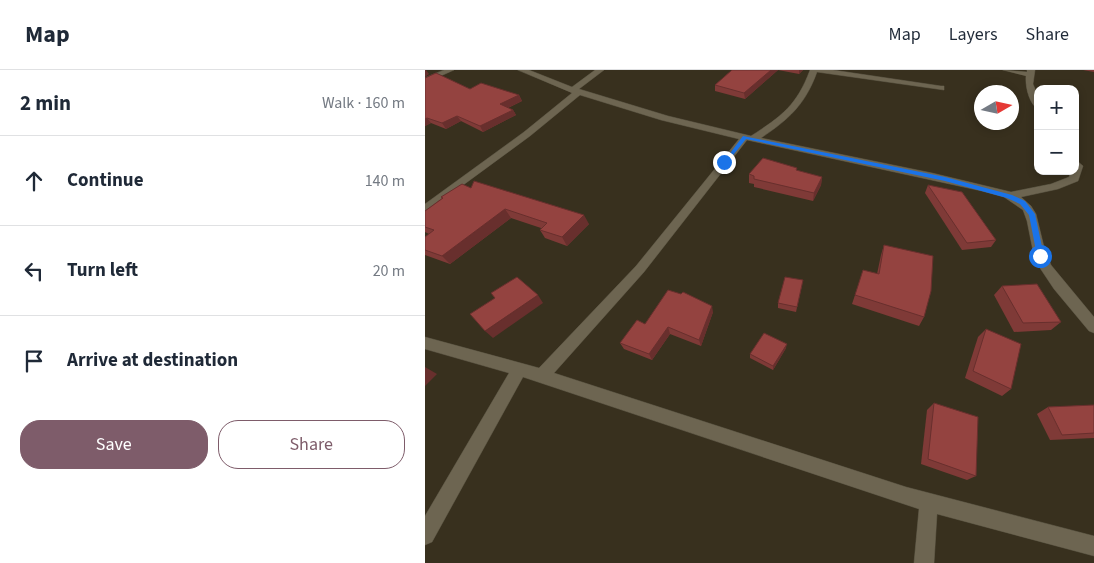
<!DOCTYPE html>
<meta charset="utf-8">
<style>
:root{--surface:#fff;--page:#f2f2f3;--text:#1f2937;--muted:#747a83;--line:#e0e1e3;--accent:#7e5c6a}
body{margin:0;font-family:"Source Sans 3",sans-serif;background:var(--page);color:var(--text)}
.controls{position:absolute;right:15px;top:15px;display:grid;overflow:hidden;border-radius:10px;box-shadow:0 2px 8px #0003}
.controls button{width:45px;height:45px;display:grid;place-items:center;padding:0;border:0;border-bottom:1px solid var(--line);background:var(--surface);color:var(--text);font:25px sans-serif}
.compass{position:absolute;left:549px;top:15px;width:45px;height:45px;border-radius:50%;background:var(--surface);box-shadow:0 2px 8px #0003;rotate:81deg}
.stop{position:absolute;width:15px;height:15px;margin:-11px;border:4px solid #1a73e8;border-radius:50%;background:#fff}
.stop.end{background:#1a73e8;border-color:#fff;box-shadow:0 1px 5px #0008}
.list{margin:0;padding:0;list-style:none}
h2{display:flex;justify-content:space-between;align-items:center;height:65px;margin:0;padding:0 20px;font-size:21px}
h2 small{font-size:16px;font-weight:400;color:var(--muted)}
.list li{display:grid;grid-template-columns:32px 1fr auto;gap:15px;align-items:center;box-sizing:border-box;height:90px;padding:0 20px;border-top:1px solid var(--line)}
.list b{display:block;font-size:19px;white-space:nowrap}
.list em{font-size:16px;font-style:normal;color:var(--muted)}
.actions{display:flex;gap:10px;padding:15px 20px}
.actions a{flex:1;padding:11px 0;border:1px solid var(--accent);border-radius:20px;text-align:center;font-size:18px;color:var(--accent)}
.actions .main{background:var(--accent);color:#fff}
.icon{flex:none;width:28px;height:28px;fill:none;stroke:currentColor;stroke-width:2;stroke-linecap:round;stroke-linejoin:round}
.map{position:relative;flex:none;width:669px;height:493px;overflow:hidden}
header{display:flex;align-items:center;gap:30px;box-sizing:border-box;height:70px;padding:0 25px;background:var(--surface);border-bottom:1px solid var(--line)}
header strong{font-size:24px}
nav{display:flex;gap:28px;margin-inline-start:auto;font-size:18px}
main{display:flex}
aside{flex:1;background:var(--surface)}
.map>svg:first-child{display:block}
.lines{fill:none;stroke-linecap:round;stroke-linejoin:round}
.minor-casing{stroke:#524c3b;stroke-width:1}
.minor{fill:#6d6551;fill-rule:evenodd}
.wall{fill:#7f3a37}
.shaded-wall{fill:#682f2d}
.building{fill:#944340;stroke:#682f2d}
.route{fill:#1a73e8}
</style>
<header>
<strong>Map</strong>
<nav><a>Map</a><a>Layers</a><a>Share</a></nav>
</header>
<main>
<aside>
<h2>2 min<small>Walk · 160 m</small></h2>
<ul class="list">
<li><svg class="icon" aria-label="ahead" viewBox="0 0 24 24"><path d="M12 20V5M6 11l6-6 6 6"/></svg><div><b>Continue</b></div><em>140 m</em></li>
<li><svg class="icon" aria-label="left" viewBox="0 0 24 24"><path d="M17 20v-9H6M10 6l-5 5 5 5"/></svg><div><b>Turn left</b></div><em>20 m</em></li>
<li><svg class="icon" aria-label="arrive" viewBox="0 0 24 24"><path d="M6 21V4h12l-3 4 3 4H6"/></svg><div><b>Arrive at destination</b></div></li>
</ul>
<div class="actions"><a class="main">Save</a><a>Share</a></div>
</aside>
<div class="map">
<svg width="669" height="493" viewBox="0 0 669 493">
<rect width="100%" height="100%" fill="#38301e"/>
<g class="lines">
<defs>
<g id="minor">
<path d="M19,0H29L0,13V8Z"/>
<path d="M93,0H104L147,17L170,0H179L154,19L243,46L326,66C357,46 372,35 385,0H408L516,16H519V20L392,2C380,35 364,49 336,68L507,103L586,122L626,114L644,107L646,101H650V89L658,96L653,111L633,119L596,127L606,136L611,144L620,181L626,195L669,247V263L664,261L629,219L615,198L608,181L602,151L598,140L579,127L557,121L322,70L219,202L129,303L481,417L669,466V486L512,444L509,493H489L494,439L98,307L7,472L0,475V446L84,303L0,279V267L114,298L211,196L314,69L236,50L155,25L105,66L0,143V134L99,62L147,23Z"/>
<path d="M578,0L602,2V0H610L608,14L613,26V39C604,34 600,16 601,6Z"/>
</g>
</defs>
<use href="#minor" class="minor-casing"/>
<use href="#minor" class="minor"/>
</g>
<g class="wall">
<path d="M307,0H353L320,29L290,21V15Z"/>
<path d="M353,0H378L374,4Z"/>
<path d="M658,0H669V2Z"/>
<path d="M0,8L45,19L94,25L97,31L83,38L88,40L91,45L58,62L36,51L21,59L6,53L0,56Z"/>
<path d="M372,98V101L397,107L396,115L388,131L329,117V114L324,113V104Z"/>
<path d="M503,115L571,170L566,177L537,180L500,123Z"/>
<path d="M46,118L164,154L142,176L120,168L115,160L116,158L86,148L25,194L0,185V167L4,164L0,162V141L17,128L16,127Z"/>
<path d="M459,175L499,247L494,256L427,234L430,225L452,204L456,185Z"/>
<path d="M377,215L371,242L353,238V233Z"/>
<path d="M577,216L636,252L626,260L589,262L569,225Z"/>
<path d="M288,242L276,276L245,264L227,290L199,279L195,273L220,254Z"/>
<path d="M561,259L586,319L577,326L540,308L553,267Z"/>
<path d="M361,278L348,300L325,288V284Z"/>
<path d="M509,333L551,406L542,410L496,394L502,340Z"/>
<path d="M669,335V368L625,370L612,344L623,337Z"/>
</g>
<g class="shaded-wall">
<path d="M0,0H1L4,4L0,7Z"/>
<path d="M346,0H353L320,29L319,23Z"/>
<path d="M374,0H378L374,4Z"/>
<path d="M94,25L97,31L78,40L75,34Z"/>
<path d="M88,40L91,45L58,62L55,56Z"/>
<path d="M32,46L36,51L21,59L17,53Z"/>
<path d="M2,48L6,53L0,56V49Z"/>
<path d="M397,107L396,115L388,131L389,123Z"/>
<path d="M80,139L86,148L25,194L17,186Z"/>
<path d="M159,145L164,154L142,176L137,167Z"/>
<path d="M113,225L118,233L68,268L60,261Z"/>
<path d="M287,236L288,242L276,276L274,270Z"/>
<path d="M243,257L245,264L227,290L224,284Z"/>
<path d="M362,274L361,278L348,300V296Z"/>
<path d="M0,297L12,304L0,316Z"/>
</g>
<g class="building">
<path d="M307,0H346L319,23L290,15Z"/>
<path d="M11,3L45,19L56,13L94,25L75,34L88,40L55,56L32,46L17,53L2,48L0,49V8Z"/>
<path d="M338,88L372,98L371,100L397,107L389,123L329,109V106L324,104Z"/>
<path d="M49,111L159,145L137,167L115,160L122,153L80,139L17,186L0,180V167L9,160L0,157V141L18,128L16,127L37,114L46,118Z"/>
<path d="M503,115L537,122L571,170L542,173Z"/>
<path d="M459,175L508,186L506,221L499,247L430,225L438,200L454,204Z"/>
<path d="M92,207L113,225L60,261L45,244L70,228L66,223Z"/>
<path d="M360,207L378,210L372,237L353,233Z"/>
<path d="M612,214L636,252L598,253L577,216Z"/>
<path d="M243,220L256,224L258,222L287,236L274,270L243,257L224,284L195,273L212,250L220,254Z"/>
<path d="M561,259L596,274L586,319L548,301Z"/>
<path d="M339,263L362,274L348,296L325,284Z"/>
<path d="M509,333L553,347L551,406L503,389Z"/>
<path d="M669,335V363L637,365L623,337Z"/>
</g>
<path class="route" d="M318,66L520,107L587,125L600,131L610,144L619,186L615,189L612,186L604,145L595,134L582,128L520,111L321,69L301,94H297Z"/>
</svg>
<div class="controls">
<button>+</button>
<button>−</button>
</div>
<svg class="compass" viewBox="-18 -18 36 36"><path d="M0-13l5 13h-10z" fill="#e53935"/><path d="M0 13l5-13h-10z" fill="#747a83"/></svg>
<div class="stop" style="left:615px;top:186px"></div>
<div class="stop end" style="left:299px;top:92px"></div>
</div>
</main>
